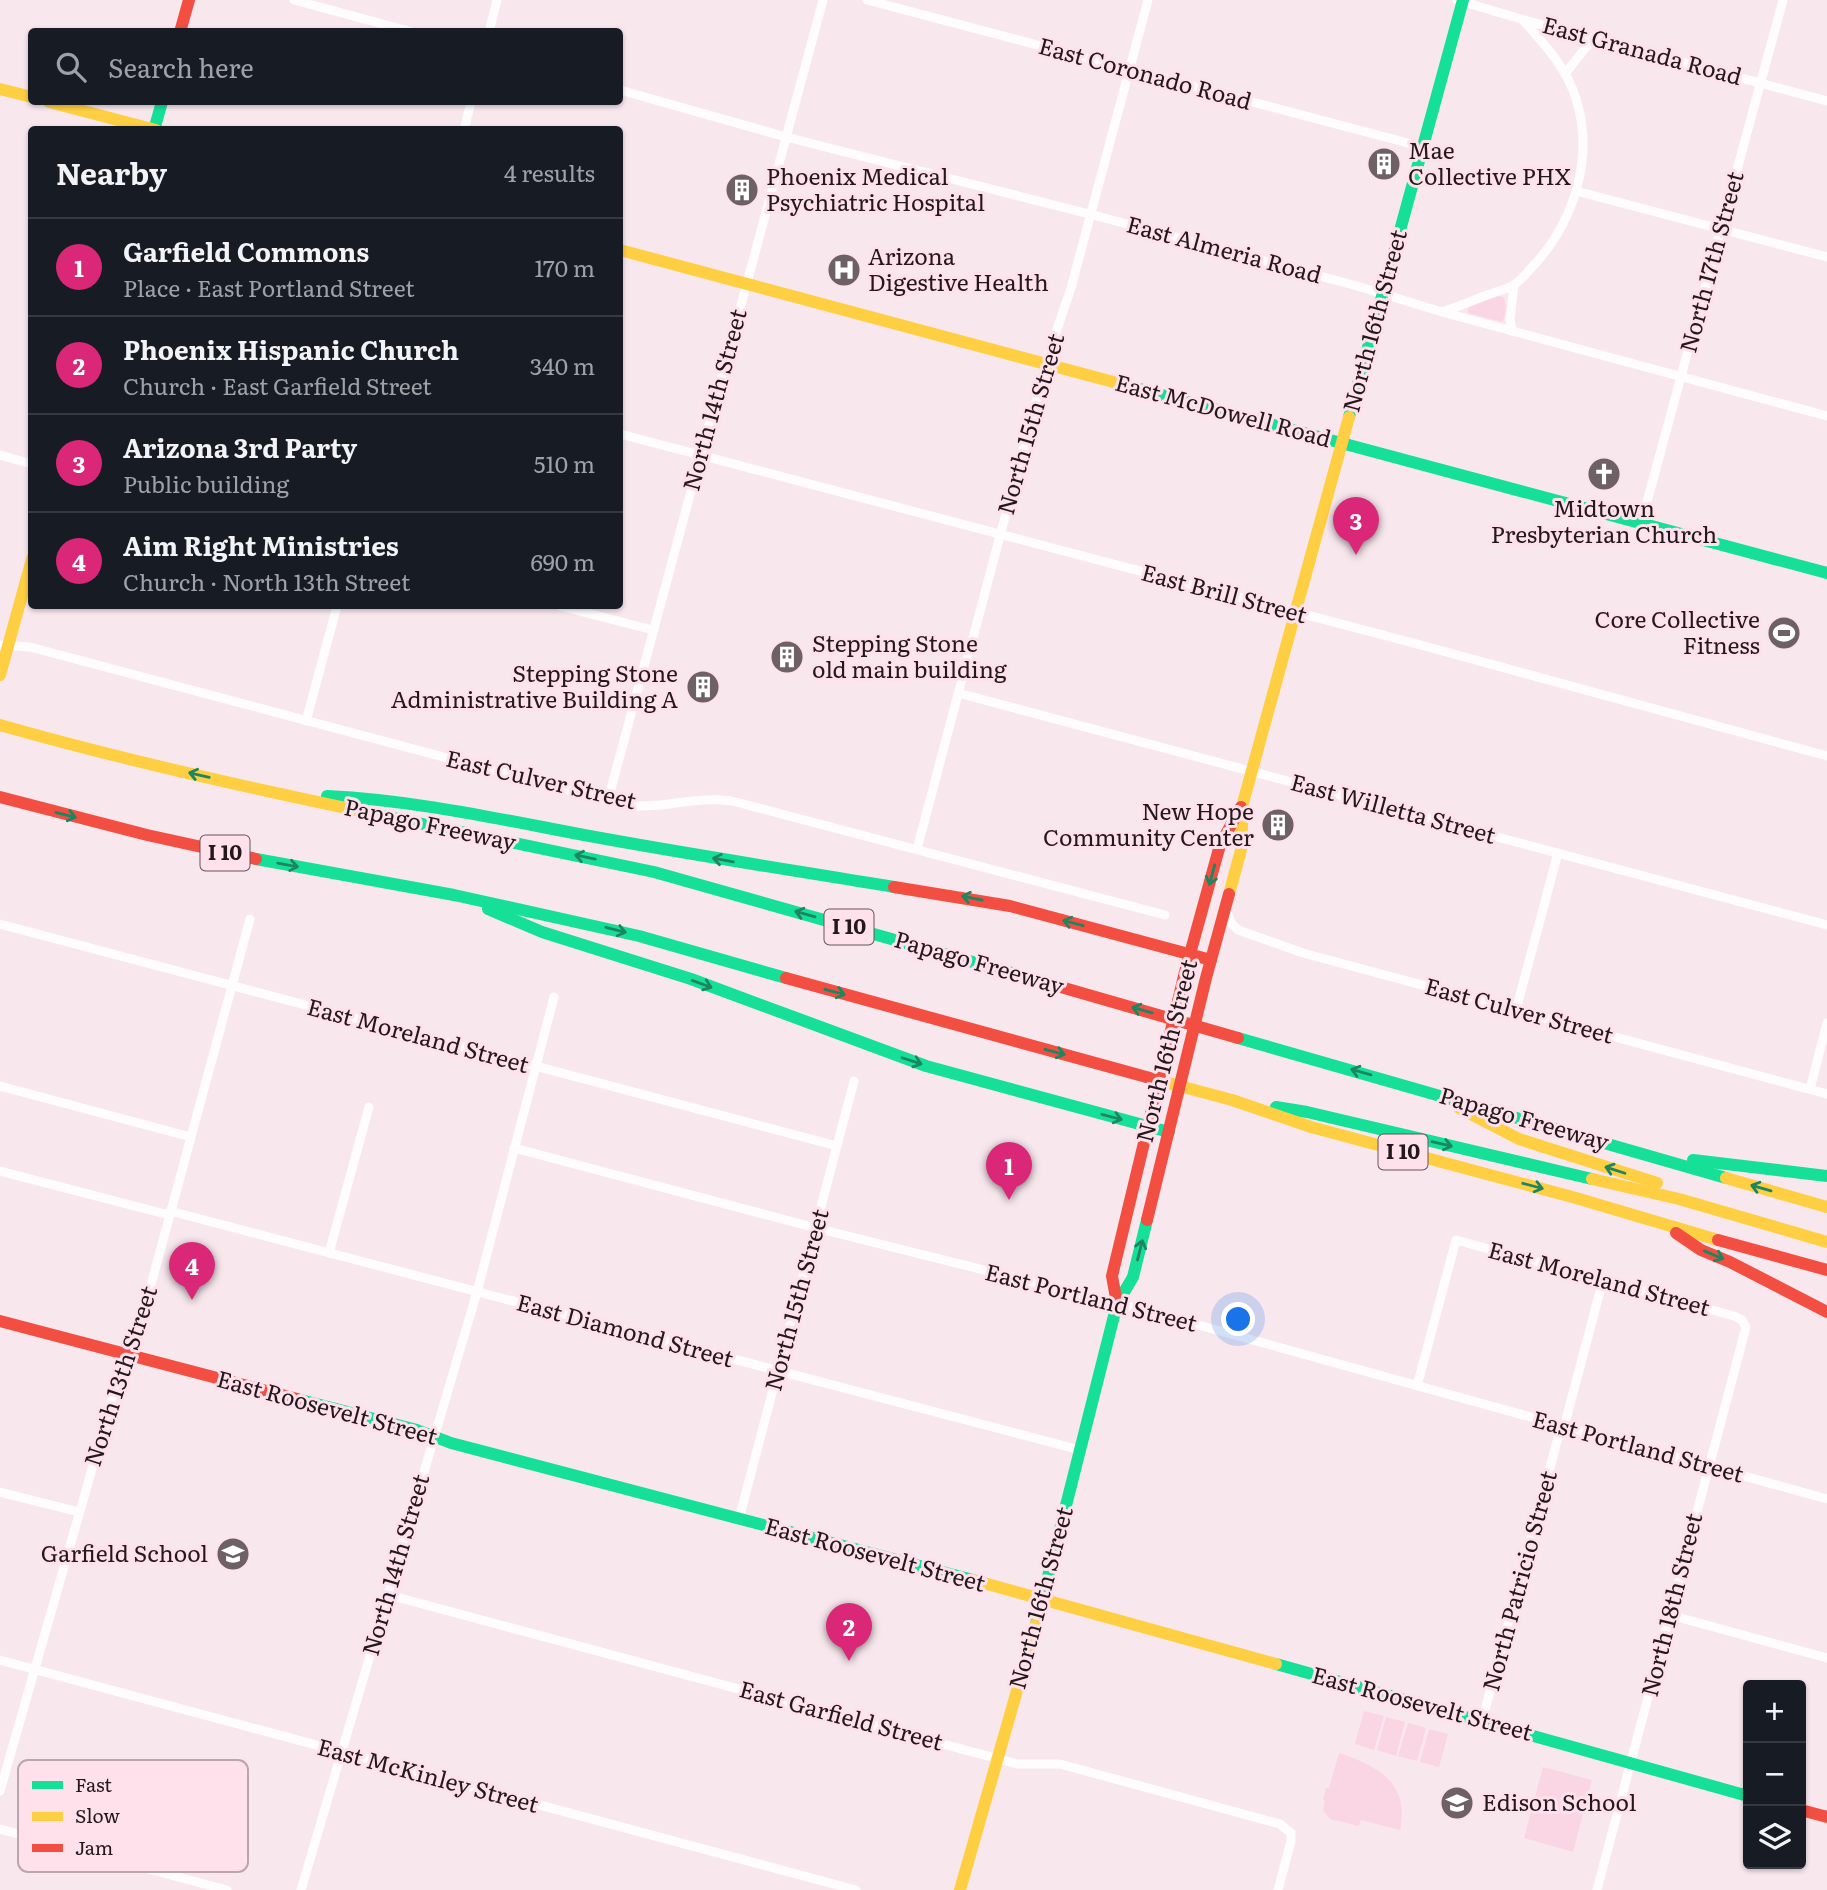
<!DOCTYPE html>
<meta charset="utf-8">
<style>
:root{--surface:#171b24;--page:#20242c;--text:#f1f3f6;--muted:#9ea1a6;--line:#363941;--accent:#db2777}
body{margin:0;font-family:Literata,serif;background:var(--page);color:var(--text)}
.controls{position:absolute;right:21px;bottom:21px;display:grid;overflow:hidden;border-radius:7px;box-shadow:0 2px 5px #0004}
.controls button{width:63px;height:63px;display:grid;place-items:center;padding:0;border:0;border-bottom:2px solid var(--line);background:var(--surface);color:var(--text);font:35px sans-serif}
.you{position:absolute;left:1239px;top:1320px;width:24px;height:24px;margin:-18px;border:5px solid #fff;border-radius:50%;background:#1a73e8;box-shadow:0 0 0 10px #1a73e833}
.badge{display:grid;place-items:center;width:46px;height:46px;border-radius:50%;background:var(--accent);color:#fff;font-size:23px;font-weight:700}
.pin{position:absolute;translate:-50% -58px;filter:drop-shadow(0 2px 4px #0008)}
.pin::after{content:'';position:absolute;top:37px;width:24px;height:21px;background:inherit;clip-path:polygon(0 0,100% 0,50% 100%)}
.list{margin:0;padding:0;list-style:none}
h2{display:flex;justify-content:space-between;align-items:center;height:91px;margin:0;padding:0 28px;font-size:30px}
h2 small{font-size:23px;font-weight:400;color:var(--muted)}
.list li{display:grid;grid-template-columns:46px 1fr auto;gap:21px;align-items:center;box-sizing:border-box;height:98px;padding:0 28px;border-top:2px solid var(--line)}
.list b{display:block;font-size:26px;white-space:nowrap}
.list p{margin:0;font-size:23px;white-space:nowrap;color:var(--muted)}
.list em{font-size:23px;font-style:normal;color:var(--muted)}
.icon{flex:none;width:38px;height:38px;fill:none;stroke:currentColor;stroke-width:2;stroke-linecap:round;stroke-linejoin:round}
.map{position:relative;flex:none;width:1827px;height:1890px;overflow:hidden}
.search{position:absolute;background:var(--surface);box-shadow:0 2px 5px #0004;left:28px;top:28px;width:595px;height:77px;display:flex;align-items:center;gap:18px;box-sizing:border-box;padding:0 24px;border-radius:7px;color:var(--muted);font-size:26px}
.panel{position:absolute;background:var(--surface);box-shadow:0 2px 5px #0004;left:28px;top:126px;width:595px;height:483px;border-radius:7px}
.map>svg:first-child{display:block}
.green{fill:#fad5e3}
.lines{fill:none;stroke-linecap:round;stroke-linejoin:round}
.street{stroke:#fefcfc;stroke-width:9}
.fast{stroke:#16e098;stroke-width:12}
.slow{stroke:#ffcf43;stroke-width:12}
.jam{stroke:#f24e42;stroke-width:12}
.oneway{stroke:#1c8660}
.labels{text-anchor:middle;stroke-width:6;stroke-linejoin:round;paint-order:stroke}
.shield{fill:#ffe1ec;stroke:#65545a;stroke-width:2}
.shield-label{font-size:21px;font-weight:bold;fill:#23181c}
.street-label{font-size:23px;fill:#23181c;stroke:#ffe1ec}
.poi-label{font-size:23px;fill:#23181c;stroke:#ffe1ec;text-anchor:start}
.key{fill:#ffe1ec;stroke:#bda5ae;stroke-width:2}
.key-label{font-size:19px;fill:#23181c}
</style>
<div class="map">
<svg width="1827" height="1890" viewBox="0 0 1827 1890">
<rect width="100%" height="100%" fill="#f8e8ee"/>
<g class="green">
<path d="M1498,296L1503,297C1507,304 1506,315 1502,322L1468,313V309L1471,306Z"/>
<path d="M1364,1711L1384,1716L1374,1750L1355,1744Z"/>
<path d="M1386,1717L1405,1722L1396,1756L1377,1750Z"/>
<path d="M1408,1723L1426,1728L1417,1761L1398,1756Z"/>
<path d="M1429,1729L1448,1734L1439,1767L1420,1762Z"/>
<path d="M1339,1753C1378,1766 1410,1783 1400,1830L1361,1820L1359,1826L1330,1819L1323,1810L1325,1801L1323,1800L1326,1788H1329Z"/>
<path d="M1543,1767L1592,1780L1573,1852L1524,1838Z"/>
</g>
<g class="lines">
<g class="street">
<path d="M294,0L412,32"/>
<path d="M867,0L1423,147"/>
<path d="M1457,0L1521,19L1827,101"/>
<path d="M489,32L497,0"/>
<path d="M1565,74L1586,47L1596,39"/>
<path d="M620,90L786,137L1101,217L1357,286L1442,312L1827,416"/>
<path d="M464,130L471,102"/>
<path d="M1576,191L1827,257"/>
<path d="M1442,312C1457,307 1472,301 1487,295C1495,292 1504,290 1512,286C1519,282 1526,274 1531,268C1573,225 1595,158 1576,99C1567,68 1544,44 1523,20"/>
<path d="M1512,331L1510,319L1514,285"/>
<path d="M620,434L1417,644L1827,756"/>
<path d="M0,455L32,464"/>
<path d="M1641,524L1783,0"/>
<path d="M560,606L653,630"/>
<path d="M0,645L30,647L628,806C642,806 656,806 669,804C690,801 710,798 732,801L1165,915"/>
<path d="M958,693L1827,925"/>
<path d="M306,721L337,606"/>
<path d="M608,800L823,0"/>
<path d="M917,849L1023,449L1053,341L1071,288L1148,0"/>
<path d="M1226,909L1231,923L1238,930L1303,953L1827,1094"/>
<path d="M0,924L837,1146"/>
<path d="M1516,1010L1558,853"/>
<path d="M0,1086L191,1137"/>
<path d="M1810,1089L1827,1023"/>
<path d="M514,1148L816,1228L1144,1310L1827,1499"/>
<path d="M0,1171L169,1215"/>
<path d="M170,1211L1080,1450"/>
<path d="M329,1253L369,1107"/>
<path d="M1417,1386L1456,1240L1734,1316L1742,1320L1746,1327L1597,1890"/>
<path d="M0,1492L79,1512"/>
<path d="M739,1519L854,1081"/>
<path d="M389,1595L1017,1764H1060L1280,1824L1291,1833V1841L1278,1890"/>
<path d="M1670,1615L1827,1658"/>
<path d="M0,1660L856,1890"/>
<path d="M1482,1721L1559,1434L1564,1427L1603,1280"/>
<path d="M0,1791L122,1364L135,1344L250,919"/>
<path d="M0,1829L227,1890"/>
<path d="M301,1890L477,1292L554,997"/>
</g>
<g class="fast">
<path d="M154,130L162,102"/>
<path d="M1121,384L1827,573"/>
<path d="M1349,417L1463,0"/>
<path d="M327,796C414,800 499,819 584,835C687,854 791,870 894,887"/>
<path d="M360,811L654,872L1026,977"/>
<path d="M256,859L454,895L639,936L786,978"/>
<path d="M488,909L542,932L691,979L926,1066L1169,1132"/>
<path d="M1238,1038L1726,1178"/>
<path d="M1276,1107L1307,1112L1592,1179"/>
<path d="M1693,1160L1827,1176"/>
<path d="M301,1400L417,1430L451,1443L973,1580"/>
<path d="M1036,1624L1117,1304L1133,1277L1147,1220"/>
<path d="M1276,1664L1748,1796"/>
</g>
<g class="slow">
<path d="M0,89L32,97"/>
<path d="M49,102L156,130"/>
<path d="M620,250L1121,384"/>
<path d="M0,675L32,559"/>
<path d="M0,725C119,759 240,786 360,811"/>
<path d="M1229,894L1241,850L1243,803L1349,417"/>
<path d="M1161,1081L1232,1100L1311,1127L1576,1198L1718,1240"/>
<path d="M1459,1108L1519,1139L1657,1183"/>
<path d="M1726,1178L1827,1207"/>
<path d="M1592,1179L1679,1199L1827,1242"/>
<path d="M973,1580L1276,1664"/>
<path d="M960,1890L1036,1624"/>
</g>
<g class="jam">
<path d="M180,32L189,0"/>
<path d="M0,797L147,835L256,859"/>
<path d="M894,887L1010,906L1211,960"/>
<path d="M1026,977L1238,1038"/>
<path d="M786,978L1161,1081"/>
<path d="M1147,1220L1206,978L1229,894"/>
<path d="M1676,1233L1701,1250L1730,1262L1827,1312"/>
<path d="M1718,1240L1827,1270"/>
<path d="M1117,1304L1112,1276L1185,972L1220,845L1241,807"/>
<path d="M0,1321L301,1400"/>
<path d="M1801,1810L1827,1817"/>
</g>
</g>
<defs><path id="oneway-shaft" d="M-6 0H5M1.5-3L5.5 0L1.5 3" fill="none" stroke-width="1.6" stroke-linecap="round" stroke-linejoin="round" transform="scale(1.75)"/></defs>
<g class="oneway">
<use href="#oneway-shaft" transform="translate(199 775) rotate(-167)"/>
<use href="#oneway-shaft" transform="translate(66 815) rotate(14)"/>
<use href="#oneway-shaft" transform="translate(585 857) rotate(-168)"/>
<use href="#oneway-shaft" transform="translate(723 860) rotate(-170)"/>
<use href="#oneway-shaft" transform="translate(288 865) rotate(10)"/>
<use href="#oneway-shaft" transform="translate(1212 875) rotate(105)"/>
<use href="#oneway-shaft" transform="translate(972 898) rotate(-169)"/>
<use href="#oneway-shaft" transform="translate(805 914) rotate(-164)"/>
<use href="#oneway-shaft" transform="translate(1073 923) rotate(-165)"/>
<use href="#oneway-shaft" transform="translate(616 930) rotate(14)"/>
<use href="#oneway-shaft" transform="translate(702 984) rotate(20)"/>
<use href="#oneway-shaft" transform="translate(835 992) rotate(15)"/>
<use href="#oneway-shaft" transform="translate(1142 1010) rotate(-164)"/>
<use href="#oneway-shaft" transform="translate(1055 1052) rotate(15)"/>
<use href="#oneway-shaft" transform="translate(912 1061) rotate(18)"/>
<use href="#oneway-shaft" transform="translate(1361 1072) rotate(-164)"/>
<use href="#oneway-shaft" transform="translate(1112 1117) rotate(15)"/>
<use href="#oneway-shaft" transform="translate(1442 1144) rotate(13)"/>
<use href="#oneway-shaft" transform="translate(1615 1170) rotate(-162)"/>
<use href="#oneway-shaft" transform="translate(1533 1186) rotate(15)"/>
<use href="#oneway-shaft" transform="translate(1761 1188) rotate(-164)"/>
<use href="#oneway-shaft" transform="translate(1140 1250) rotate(-76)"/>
<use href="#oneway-shaft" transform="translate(1714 1255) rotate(23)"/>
</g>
<defs>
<symbol id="building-disc" viewBox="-11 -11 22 22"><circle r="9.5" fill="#6e6166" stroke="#ffe1ec"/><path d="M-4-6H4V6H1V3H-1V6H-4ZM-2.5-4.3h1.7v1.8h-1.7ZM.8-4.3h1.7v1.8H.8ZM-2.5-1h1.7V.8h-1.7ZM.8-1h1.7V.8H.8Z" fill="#fff"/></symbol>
<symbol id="hospital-disc" viewBox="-11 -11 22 22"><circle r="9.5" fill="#6e6166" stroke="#ffe1ec"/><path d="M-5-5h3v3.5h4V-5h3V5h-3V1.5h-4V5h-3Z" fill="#fff"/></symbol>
<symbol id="church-disc" viewBox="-11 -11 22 22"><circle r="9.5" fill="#6e6166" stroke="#ffe1ec"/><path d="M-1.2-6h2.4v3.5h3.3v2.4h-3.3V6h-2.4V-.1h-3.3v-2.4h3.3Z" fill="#fff"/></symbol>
<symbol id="stadium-disc" viewBox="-11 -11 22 22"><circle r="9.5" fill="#6e6166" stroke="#ffe1ec"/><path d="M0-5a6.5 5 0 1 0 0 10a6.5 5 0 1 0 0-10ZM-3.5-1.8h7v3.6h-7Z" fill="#fff"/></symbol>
<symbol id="school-disc" viewBox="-11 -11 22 22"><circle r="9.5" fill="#6e6166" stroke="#ffe1ec"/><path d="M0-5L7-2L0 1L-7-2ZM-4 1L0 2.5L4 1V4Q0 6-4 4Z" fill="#fff"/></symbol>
</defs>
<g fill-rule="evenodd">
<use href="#building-disc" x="1365" y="145" width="38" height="38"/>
<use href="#building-disc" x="723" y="171" width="38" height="38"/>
<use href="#hospital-disc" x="825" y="251" width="38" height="38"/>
<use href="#church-disc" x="1585" y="455" width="38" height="38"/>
<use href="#stadium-disc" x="1765" y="614" width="38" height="38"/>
<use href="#building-disc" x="768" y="638" width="38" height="38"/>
<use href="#building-disc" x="684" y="668" width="38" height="38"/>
<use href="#building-disc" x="1259" y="806" width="38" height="38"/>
<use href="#school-disc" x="214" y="1535" width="38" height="38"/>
<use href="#school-disc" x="1438" y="1784" width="38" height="38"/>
</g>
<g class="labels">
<g class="shield">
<rect x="200.5" y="835.5" width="49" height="35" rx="5"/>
<rect x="824.5" y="909.5" width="49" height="35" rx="5"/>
<rect x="1378.5" y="1134.5" width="49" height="35" rx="5"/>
</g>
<g class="shield-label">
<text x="225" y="860">I 10</text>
<text x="849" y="934">I 10</text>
<text x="1403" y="1159">I 10</text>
</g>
<g class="street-label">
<text transform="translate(1642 51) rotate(15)" y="8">East Granada Road</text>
<text transform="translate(1145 74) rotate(15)" y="8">East Coronado Road</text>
<text transform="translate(1224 250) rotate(15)" y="8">East Almeria Road</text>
<text transform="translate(1712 262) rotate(-75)" y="8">North 17th Street</text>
<text transform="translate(1375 321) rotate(-75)" y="8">North 16th Street</text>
<text transform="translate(715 400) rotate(-75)" y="8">North 14th Street</text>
<text transform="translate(1223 411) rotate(15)" y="8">East McDowell Road</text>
<text transform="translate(1031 424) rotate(-74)" y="8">North 15th Street</text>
<text transform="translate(1224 594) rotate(15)" y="8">East Brill Street</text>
<text transform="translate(541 780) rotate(13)" y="8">East Culver Street</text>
<text transform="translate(1393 809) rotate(15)" y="8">East Willetta Street</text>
<text transform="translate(430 825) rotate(12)" y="8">Papago Freeway</text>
<text transform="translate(979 963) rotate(16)" y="8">Papago Freeway</text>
<text transform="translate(1519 1011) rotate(15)" y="8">East Culver Street</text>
<text transform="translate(418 1036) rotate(15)" y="8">East Moreland Street</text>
<text transform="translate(1167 1051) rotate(-76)" y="8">North 16th Street</text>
<text transform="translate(1524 1119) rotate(16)" y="8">Papago Freeway</text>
<text transform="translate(1599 1279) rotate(15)" y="8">East Moreland Street</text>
<text transform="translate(1091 1298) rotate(14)" y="8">East Portland Street</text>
<text transform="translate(797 1300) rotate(-75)" y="8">North 15th Street</text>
<text transform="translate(625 1331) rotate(15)" y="8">East Diamond Street</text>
<text transform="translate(121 1376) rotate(-72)" y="8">North 13th Street</text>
<text transform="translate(327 1408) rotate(15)" y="8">East Roosevelt Street</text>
<text transform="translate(1638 1447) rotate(15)" y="8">East Portland Street</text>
<text transform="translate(875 1555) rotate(15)" y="8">East Roosevelt Street</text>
<text transform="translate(396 1565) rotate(-74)" y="8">North 14th Street</text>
<text transform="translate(1520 1581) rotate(-75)" y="8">North Patricio Street</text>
<text transform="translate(1041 1598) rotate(-75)" y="8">North 16th Street</text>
<text transform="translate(1672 1605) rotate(-76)" y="8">North 18th Street</text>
<text transform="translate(1422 1704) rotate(15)" y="8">East Roosevelt Street</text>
<text transform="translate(841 1716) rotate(15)" y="8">East Garfield Street</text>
<text transform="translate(428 1776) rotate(15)" y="8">East McKinley Street</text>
</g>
<g class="poi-label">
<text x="1408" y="159">Mae<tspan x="1408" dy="26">Collective PHX</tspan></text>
<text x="766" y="185">Phoenix Medical<tspan x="766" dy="26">Psychiatric Hospital</tspan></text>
<text x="868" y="265">Arizona<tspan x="868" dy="26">Digestive Health</tspan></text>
<text x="1604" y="517" text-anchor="middle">Midtown<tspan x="1604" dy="26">Presbyterian Church</tspan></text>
<text x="1760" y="628" text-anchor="end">Core Collective<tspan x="1760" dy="26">Fitness</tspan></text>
<text x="812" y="652">Stepping Stone<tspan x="812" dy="26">old main building</tspan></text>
<text x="678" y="682" text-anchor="end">Stepping Stone<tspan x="678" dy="26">Administrative Building A</tspan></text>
<text x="1254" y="820" text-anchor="end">New Hope<tspan x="1254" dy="26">Community Center</tspan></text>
<text x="208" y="1562" text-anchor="end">Garfield School</text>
<text x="1482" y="1811">Edison School</text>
</g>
</g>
<rect x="18" y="1760" width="230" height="112" rx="10" class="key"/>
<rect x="32" y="1781" width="31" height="8" fill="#16e098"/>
<rect x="32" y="1812" width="31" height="9" fill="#ffcf43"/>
<rect x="32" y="1844" width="31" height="8" fill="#f24e42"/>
<g class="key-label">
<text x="75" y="1792">Fast</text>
<text x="75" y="1823">Slow</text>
<text x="75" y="1855">Jam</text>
</g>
</svg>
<div class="controls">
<button>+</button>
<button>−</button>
<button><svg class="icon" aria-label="layers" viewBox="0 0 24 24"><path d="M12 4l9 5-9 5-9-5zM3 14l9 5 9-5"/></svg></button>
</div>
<div class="you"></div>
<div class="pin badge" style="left:1009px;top:1200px">1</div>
<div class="pin badge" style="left:849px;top:1661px">2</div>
<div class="pin badge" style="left:1356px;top:555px">3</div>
<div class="pin badge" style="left:192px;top:1300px">4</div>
<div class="search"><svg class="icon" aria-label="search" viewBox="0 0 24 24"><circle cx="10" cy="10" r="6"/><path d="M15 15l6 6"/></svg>Search here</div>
<section class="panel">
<h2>Nearby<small>4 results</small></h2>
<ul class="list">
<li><span class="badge">1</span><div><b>Garfield Commons</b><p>Place · East Portland Street</p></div><em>170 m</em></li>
<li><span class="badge">2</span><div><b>Phoenix Hispanic Church</b><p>Church · East Garfield Street</p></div><em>340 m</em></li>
<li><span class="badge">3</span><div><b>Arizona 3rd Party</b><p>Public building</p></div><em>510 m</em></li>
<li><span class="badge">4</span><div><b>Aim Right Ministries</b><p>Church · North 13th Street</p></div><em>690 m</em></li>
</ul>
</section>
</div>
